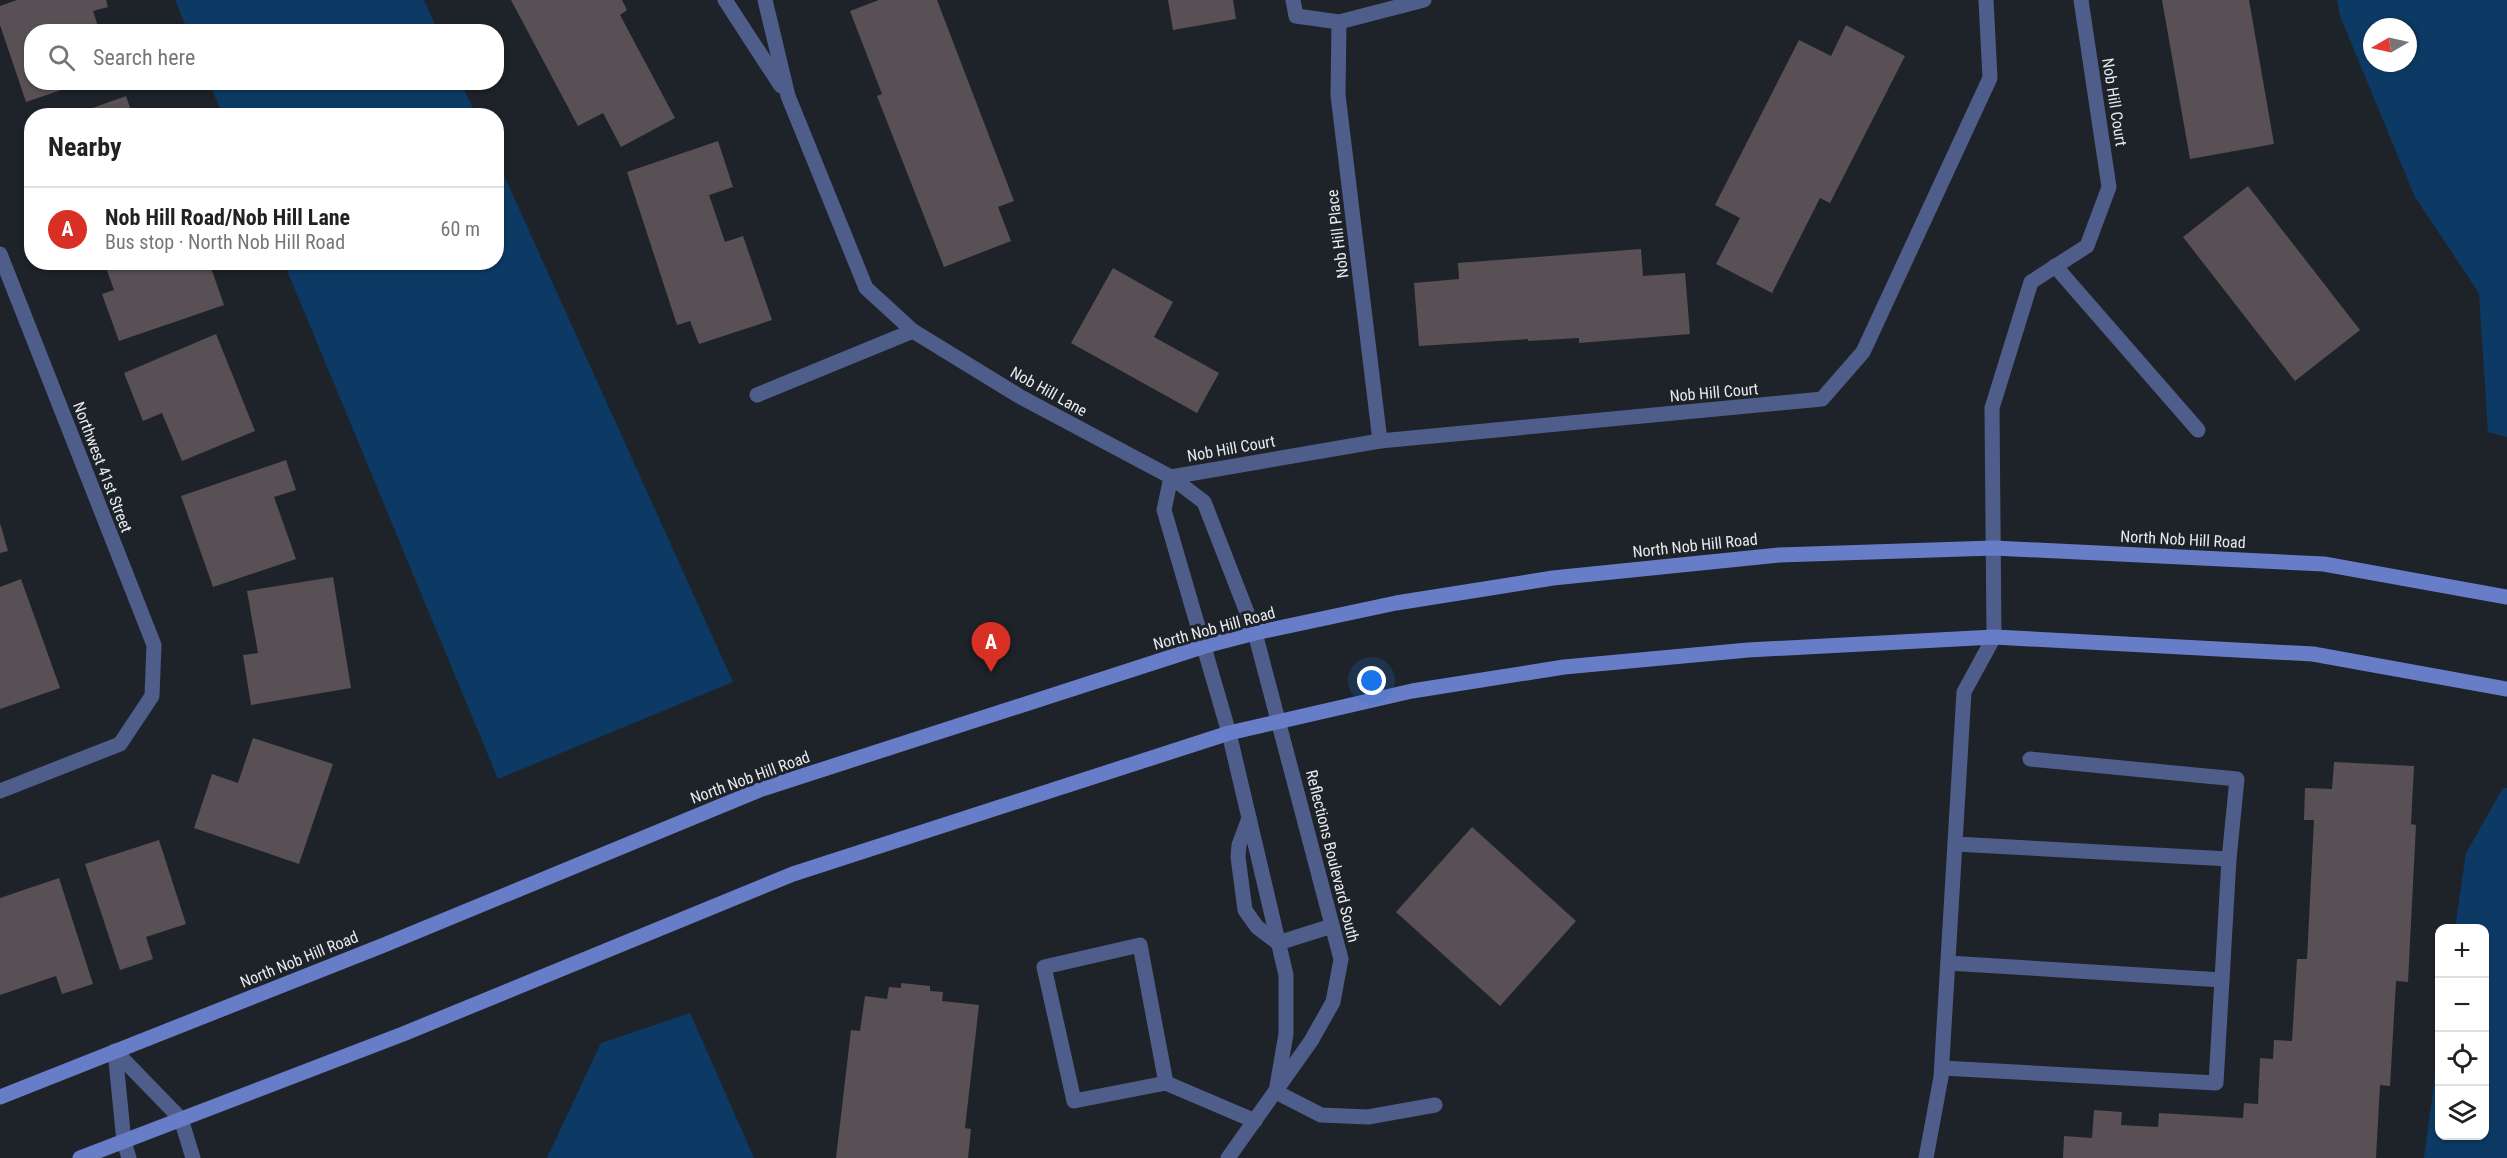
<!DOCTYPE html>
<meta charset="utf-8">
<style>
:root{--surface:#fff;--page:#f2f2f2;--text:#222;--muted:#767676;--line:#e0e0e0;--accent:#d93025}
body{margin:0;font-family:"Roboto Condensed",sans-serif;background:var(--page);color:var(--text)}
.controls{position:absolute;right:18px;bottom:18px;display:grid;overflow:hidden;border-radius:12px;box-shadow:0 2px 4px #0004}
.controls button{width:54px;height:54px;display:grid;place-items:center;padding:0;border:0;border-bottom:2px solid var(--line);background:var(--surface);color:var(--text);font:30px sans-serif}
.compass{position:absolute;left:2363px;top:18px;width:54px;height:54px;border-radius:50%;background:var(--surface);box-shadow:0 2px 4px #0004;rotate:261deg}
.you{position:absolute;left:1372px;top:681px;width:21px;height:21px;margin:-15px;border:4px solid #fff;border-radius:50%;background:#1a73e8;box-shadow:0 0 0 9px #1a73e833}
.badge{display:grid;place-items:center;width:39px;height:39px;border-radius:50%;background:var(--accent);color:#fff;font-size:20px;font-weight:700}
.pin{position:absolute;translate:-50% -50px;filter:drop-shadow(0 2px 3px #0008)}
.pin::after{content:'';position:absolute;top:32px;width:21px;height:18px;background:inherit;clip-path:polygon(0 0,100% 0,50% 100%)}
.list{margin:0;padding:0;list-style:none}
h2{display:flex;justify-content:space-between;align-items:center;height:78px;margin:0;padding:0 24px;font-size:26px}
h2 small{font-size:20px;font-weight:400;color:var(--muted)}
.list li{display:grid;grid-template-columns:39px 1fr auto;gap:18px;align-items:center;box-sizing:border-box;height:84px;padding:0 24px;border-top:2px solid var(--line)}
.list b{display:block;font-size:22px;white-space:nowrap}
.list p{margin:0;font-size:20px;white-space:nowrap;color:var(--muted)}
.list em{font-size:20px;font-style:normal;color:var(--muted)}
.icon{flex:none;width:33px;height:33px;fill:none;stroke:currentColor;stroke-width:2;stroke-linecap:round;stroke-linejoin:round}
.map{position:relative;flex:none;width:2507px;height:1158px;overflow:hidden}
.search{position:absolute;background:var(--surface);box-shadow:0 2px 4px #0004;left:24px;top:24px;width:480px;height:66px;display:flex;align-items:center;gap:15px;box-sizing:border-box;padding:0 21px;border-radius:24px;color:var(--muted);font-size:22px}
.panel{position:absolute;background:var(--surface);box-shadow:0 2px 4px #0004;left:24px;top:108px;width:480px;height:162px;border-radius:24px}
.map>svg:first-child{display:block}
.water{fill:#0c3a64;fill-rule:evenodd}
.building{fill:#585055}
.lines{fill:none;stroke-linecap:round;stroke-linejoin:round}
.lane{stroke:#4f5d8b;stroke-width:15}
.street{stroke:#4f5d8b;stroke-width:15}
.secondary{stroke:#687dc7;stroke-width:15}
.labels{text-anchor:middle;stroke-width:6;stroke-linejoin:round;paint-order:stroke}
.street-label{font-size:16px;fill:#e7ebee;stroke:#1e2329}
</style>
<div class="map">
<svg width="2507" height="1158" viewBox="0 0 2507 1158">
<rect width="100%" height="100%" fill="#1e2329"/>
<g class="water">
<path d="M175,0H424L438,31H188Z"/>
<path d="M2337,0H2507V437L2488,432L2479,293L2415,197L2340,16ZM2372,27H2408V63H2372Z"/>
<path d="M209,83H461L476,115H223Z"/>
<path d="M497,160L733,682L498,779L284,263L496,262Z"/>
<path d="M2503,788H2507V1158H2424L2439,1046L2440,1136H2484V928H2455L2466,853Z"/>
<path d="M690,1013L754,1158H547L601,1043Z"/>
</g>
<g class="building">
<path d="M17,0H106L108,7L93,11L100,32H32V82L82,83L26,102L0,25V6Z"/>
<path d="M511,0H622L627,10L620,15L675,118L621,147L603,113L578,126Z"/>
<path d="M879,0H937L1014,201L998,207L1011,241L944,267L877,96L882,94L850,11Z"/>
<path d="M1168,0H1233L1236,19L1173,30Z"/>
<path d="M2162,0H2249L2274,144L2190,159Z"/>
<path d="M1846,25L1905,56L1830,203L1820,198L1772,293L1716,264L1740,218L1715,205L1799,40L1831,56Z"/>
<path d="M126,96L133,116H74L73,115Z"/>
<path d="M718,141L733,187L709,195L725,242L743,236L772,320L699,344L690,321L677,325L627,172Z"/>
<path d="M2248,186L2360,330L2295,381L2183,237Z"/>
<path d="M1641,249L1643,276L1685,273L1690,334L1579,343V338L1528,341V339L1419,346L1414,283L1459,279L1458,263Z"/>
<path d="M104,262H189L191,267L209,262L224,305L119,341L102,294L114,290Z"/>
<path d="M1113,268L1173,302L1154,337L1219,373L1197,413L1071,343Z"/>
<path d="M216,334L255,431L182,461L162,413L143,421L124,373Z"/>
<path d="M286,460L296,490L274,497L296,559L213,587L181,496Z"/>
<path d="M0,523L8,551L0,553Z"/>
<path d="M333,577L351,688L251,705L243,655L258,653L247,591Z"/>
<path d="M21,579L60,688L0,709V587Z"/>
<path d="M253,738L333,764L299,864L194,828L212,774L238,783Z"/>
<path d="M2334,762L2414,766L2411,824L2416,825L2408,982L2396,981L2390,1086L2380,1085L2376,1158H2063L2064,1136L2092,1138L2094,1110L2122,1112L2121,1125L2158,1127L2159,1113L2243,1118L2244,1103L2258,1104L2260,1058L2273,1059L2274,1040L2292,1041L2297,959H2307L2314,820H2304L2305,788L2332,789Z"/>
<path d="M1472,827L1576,921L1500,1006L1396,912Z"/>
<path d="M159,840L186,924L146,937L153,959L120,970L85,864Z"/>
<path d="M59,878L93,984L62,994L56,976L0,995V898Z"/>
<path d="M901,983L930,986V991L943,992L942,1001L979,1005L965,1128L971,1129L968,1158H836L851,1030L860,1031L865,996L887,999L889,987L901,988Z"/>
</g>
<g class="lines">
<g class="lane">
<path d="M2055,266L2198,430"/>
<path d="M2030,759L2237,779L2229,859"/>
<path d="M1948,963L2222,980"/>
<path d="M1942,1068L2216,1083L2229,859L1955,844"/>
<path d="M1166,1083L1140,945L1044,967L1074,1101L1166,1083L1255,1121"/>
<path d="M1276,1092L1321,1115L1368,1117L1435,1105"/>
<path d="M1926,1158L1941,1077L1964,692L1994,637"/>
</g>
<g class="street">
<path d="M725,0L781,86"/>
<path d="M765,0L788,96L866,288L913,331L1019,396L1171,477L1204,502L1255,633L1341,959L1333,1002L1311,1041L1228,1158"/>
<path d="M1293,0L1296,16L1339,22L1424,0"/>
<path d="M1339,22L1338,95L1380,441"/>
<path d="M0,254L154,645L152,696L120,744L0,791"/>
<path d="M757,395L913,331"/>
<path d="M1171,477L1380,441L1822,399L1863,352L1990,78L1986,0"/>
<path d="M1171,477L1164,510L1229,733L1286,975V1034L1277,1086"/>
<path d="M1994,637L1992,408L2031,282L2087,246L2109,187L2081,0"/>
<path d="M1249,818L1239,845L1238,857L1245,910L1257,927L1278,943L1332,926"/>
<path d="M115,1051L181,1119L193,1158"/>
<path d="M115,1051L124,1142L129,1158"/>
</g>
<g class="secondary">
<path d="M0,1097L384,945L762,789L1205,646L1255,633L1396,603L1553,578L1779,555L1994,548L2324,564L2507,597"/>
<path d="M80,1158L403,1034L793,874L1229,733L1412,691L1564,667L1748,650L1994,637L2313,654L2507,689"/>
</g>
</g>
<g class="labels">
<g class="street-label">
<text transform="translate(2115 102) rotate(81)" y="6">Nob Hill Court</text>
<text transform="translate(1337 234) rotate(-97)" y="6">Nob Hill Place</text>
<text transform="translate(1049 391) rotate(29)" y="6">Nob Hill Lane</text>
<text transform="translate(1714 392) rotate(-5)" y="6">Nob Hill Court</text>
<text transform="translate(1231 448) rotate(-10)" y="6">Nob Hill Court</text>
<text transform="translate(103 467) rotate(69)" y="6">Northwest 41st Street</text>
<text transform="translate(2183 539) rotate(3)" y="6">North Nob Hill Road</text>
<text transform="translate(1695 545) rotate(-6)" y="6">North Nob Hill Road</text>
<text transform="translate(1214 628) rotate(-15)" y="6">North Nob Hill Road</text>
<text transform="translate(750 777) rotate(-20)" y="6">North Nob Hill Road</text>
<text transform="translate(1333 856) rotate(76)" y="6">Reflections Boulevard South</text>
<text transform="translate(299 959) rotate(-22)" y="6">North Nob Hill Road</text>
</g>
</g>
</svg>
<div class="controls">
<button>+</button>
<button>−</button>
<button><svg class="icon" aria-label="locate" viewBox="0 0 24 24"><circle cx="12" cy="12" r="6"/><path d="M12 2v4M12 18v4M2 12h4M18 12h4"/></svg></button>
<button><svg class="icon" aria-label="layers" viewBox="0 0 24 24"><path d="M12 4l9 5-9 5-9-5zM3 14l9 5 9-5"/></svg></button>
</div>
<svg class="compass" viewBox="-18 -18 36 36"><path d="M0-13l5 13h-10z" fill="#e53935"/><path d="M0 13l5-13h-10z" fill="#767676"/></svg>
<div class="you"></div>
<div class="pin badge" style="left:991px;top:672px">A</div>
<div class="search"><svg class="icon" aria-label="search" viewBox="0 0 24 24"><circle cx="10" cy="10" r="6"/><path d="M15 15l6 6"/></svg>Search here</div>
<section class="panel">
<h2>Nearby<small></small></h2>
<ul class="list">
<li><span class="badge">A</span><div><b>Nob Hill Road/Nob Hill Lane</b><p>Bus stop · North Nob Hill Road</p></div><em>60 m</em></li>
</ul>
</section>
</div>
